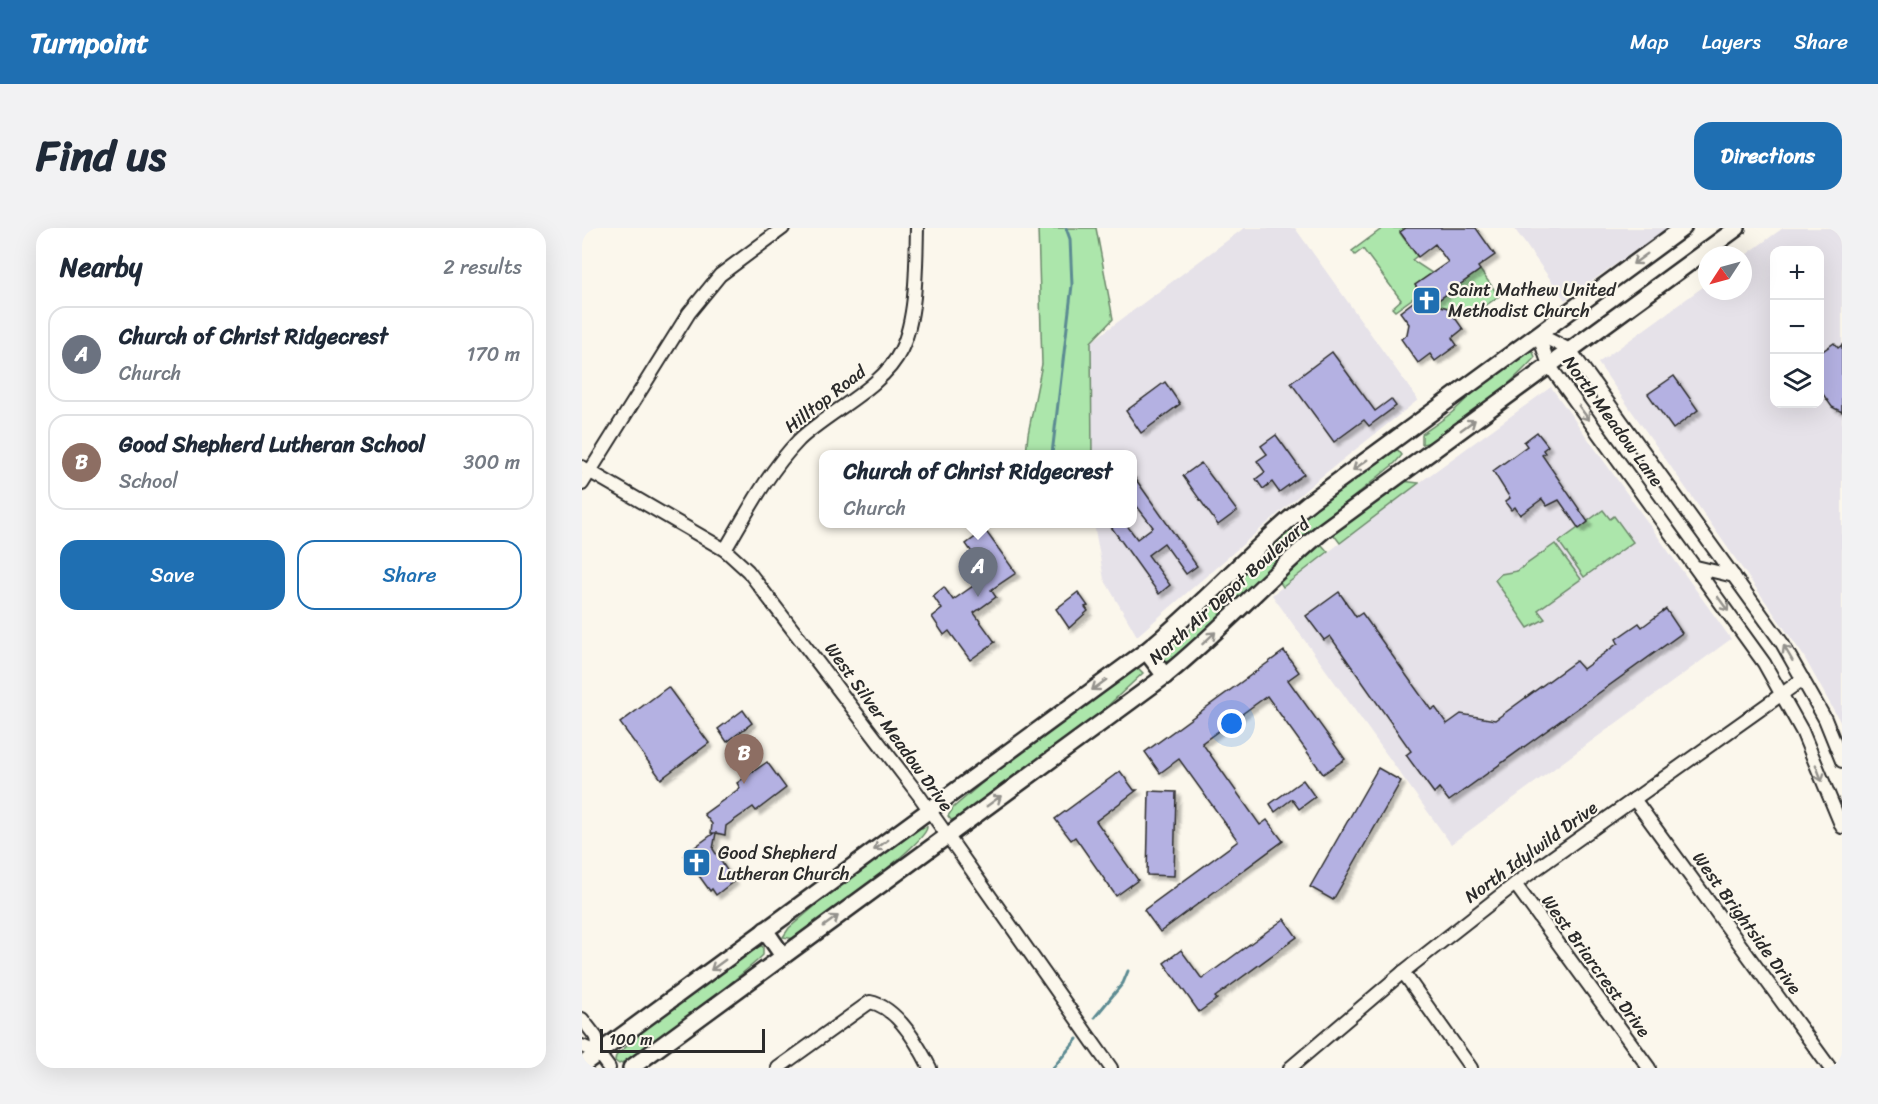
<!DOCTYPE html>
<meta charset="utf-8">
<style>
:root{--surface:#fff;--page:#f2f2f3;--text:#1f2937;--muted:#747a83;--line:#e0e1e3;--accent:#1f6fb2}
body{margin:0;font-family:Sriracha,sans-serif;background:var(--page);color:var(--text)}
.controls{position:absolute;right:18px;top:18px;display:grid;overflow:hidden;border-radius:12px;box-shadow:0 6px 24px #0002}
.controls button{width:54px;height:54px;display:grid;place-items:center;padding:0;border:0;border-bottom:2px solid var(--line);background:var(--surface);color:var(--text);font:30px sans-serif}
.compass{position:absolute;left:1116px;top:18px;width:54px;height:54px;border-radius:50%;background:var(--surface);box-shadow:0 6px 24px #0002;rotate:234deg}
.scale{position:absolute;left:18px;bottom:15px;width:165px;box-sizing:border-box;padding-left:6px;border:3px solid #2b2b2b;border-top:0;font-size:16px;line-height:21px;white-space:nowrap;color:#2b2b2b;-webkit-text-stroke:4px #fbf7ec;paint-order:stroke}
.you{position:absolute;left:650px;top:496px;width:21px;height:21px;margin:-15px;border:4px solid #fff;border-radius:50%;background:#1a73e8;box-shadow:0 0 0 9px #1a73e833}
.badge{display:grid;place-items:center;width:39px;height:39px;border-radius:50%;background:var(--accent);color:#fff;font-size:20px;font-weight:700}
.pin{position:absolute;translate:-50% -50px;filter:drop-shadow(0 2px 3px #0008)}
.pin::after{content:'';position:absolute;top:32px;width:21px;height:18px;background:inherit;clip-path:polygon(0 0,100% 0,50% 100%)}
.popup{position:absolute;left:237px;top:222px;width:318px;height:78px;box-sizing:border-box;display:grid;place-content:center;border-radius:12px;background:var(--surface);filter:drop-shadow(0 2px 4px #0005);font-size:20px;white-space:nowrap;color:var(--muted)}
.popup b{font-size:22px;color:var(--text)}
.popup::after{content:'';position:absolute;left:50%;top:100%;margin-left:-12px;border:12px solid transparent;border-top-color:var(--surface)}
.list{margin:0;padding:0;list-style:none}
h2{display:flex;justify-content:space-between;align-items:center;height:78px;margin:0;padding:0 24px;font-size:26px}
h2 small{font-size:20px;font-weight:400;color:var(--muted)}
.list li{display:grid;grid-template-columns:39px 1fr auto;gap:18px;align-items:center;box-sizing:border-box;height:96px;margin:0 12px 12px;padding:0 12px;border:2px solid var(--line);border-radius:18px}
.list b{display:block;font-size:22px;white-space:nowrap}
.list p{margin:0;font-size:20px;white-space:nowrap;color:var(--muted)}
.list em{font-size:20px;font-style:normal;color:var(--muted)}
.actions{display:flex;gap:12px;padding:18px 24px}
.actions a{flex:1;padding:14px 0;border:2px solid var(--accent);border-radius:18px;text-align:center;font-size:21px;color:var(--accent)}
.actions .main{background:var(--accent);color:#fff}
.icon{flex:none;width:33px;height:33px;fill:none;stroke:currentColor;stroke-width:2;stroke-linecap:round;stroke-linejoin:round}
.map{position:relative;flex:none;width:1260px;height:840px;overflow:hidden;border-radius:18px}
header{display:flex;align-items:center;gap:36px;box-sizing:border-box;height:84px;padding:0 30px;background:var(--accent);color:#fff}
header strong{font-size:28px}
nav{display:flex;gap:33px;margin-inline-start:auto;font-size:21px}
.intro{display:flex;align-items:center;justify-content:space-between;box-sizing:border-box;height:144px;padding:0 36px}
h1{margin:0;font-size:42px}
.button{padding:15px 27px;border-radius:18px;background:var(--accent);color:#fff;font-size:21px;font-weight:700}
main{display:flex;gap:36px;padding:0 36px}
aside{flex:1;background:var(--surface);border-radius:18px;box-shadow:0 6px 24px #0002}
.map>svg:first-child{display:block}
.built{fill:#e6e2e9;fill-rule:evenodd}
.green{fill:#ace6ab;stroke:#6c886b;stroke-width:1.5}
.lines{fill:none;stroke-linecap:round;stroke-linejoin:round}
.stream{stroke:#5b8b92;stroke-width:3}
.building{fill:#b4b1e2;stroke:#2b2b2b;stroke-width:1.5;filter:url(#shadow)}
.minor-casing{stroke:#2b2b2b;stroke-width:16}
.major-casing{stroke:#2b2b2b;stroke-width:20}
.minor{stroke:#fbf7ec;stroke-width:12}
.major{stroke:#fbf7ec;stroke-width:15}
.oneway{stroke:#93918c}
.labels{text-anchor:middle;stroke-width:4.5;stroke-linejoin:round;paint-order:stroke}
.poi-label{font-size:18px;fill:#2b2b2b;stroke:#fbf7ec;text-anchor:start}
.street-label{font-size:18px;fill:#2b2b2b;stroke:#fbf7ec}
</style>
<header>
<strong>Turnpoint</strong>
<nav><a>Map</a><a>Layers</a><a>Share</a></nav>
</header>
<div class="intro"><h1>Find us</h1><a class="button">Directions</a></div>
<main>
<aside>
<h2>Nearby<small>2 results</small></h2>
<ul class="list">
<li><span class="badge" style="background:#6b7280">A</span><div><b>Church of Christ Ridgecrest</b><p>Church</p></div><em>170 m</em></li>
<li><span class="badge" style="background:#8d6e63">B</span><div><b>Good Shepherd Lutheran School</b><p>School</p></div><em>300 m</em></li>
</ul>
<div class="actions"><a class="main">Save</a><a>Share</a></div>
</aside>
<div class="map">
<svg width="1260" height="840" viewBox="0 0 1260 840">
<defs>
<filter id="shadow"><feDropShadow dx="4" dy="4" stdDeviation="1.5" flood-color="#0004"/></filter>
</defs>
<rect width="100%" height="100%" fill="#fbf7ec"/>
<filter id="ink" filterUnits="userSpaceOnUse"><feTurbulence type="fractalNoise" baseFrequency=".0167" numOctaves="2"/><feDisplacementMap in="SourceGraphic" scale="12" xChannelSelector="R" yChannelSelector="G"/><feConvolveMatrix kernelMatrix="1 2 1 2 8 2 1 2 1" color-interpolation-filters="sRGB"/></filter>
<g filter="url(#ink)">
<g class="built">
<path d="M662,0H713L836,172L735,252L555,408L522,351L512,296H550V226H510L509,114Z"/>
<path d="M932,0H1085L983,72Z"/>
<path d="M1201,0H1260V497L1221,427L1016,135L1125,56V63H1161V29ZM1192,22H1238V176H1192Z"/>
<path d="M969,159L1149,411L869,616L690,367L837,255Z"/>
</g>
<g class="green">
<path d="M456,0H514L531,91L509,114L510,226H444L446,206L460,136Z"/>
<path d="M801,0H824L818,5L835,28L830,32L850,45L833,57L838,65L813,83L810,80L819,72L781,21L773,27L770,23Z"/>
<path d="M898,42L917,68L889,88L884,80L872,88L866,80L851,76Z"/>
<path d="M951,124L953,129C937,148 862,215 840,216V206C851,198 864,190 874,181C891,165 928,125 951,124Z"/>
<path d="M816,222L820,227L813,235L708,321L595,430L583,434L581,426L607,403L652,351L700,305L806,224Z"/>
<path d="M820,253L837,255L758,315L752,307L753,303Z"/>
<path d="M1021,282L1028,291L1032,288L1051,314L1002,349L977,314Z"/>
<path d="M739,316L746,324L701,359L695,350L733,317Z"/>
<path d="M973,316L999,351L956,382L963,391L946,400L913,352L919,346L935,343Z"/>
<path d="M556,440L561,445L503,499L382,588L369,592L366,588L372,579L427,532L549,442Z"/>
<path d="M345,599C346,615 233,696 213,711L201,709L207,700L272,645L334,601Z"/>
<path d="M181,718V727L176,732L131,770L52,829L37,836L33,833L34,828L85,782L174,719Z"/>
</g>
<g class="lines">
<g class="stream">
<path d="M470,226L490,57L488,11L484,0"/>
<path d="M513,789L541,755L546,743"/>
<path d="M471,840L495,811"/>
</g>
</g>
<g class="building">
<path d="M824,0H894L913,27L896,39L898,42L851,76L866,80L881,101L870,110L875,117L853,133L848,126L836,135L819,111L825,106L827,96L818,84L840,67L833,57L866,34L853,16L836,29L818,4Z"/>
<path d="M1252,115L1256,120L1260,117V184L1250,179L1238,162V125Z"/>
<path d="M750,124L793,183L809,171L814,178L787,198L782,192L752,214L709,155Z"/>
<path d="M1092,148L1116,182L1091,201L1066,166Z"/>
<path d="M583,154L598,176L559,205L544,183Z"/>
<path d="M955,204L966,218L961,222L963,225L960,227L1006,294L997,301L977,272L965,278L960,271L938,287L933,279L929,282L923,274L928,270L911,243L945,218L942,214Z"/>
<path d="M694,207L722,246L697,264L690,254L681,261L674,251L683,244L675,233L685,226L679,218Z"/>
<path d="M619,235L655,283L636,297L601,248Z"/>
<path d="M550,246L615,338L604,346L582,315L566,327L588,357L577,366L527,296H544L555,311L571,299L550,272Z"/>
<path d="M403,302L434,345L409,362L414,369L392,385L413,414L388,432L367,403L362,407L350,389L360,381L351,368L362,359L371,372L401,351L397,344L402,341L384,316Z"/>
<path d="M496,364L506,378L503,379L506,383L487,400L474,381Z"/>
<path d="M757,364L774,389L780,385L849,482L853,479L865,496L879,486L913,492L994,433L1001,441L1036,415L1034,411L1057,395L1060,399L1084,381L1100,405L867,573L857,560L852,565L824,527L829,523L748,408L742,412L724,388Z"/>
<path d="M702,423L717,444L706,452L763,531L741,546L685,468L620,515L678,597L685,592L701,613L578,704L562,682L656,613L597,531L578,545L563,524Z"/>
<path d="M86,459L127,515L79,551L38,495Z"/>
<path d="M161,482L170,495L145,514L136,501Z"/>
<path d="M185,534L204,560L174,583L171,579L144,598L143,607L134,605L131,621L152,653L134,667L130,661L128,663L102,627L132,605H129L130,596L122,586L158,560L155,555Z"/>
<path d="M796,540L819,553L751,672L728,659Z"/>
<path d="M538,543L552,562H555L514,593L556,652L534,668L493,609L489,612L473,591Z"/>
<path d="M721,552L733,569L717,581L710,571L693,584L688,576Z"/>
<path d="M567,563L594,564L592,648L565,647Z"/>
<path d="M702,691L715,709L633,769L635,771L617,784L582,735L599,722L620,751Z"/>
</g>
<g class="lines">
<defs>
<g id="minor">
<path d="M956,106L967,137L1182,435L1220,503L1260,599"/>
<path d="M956,106L988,122L1200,415L1243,491L1260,533"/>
<path d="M0,239L143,322L166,343L336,566L529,840"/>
<path d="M0,256L107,85L138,47L201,0"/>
<path d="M143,322C166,283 186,244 217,212C247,183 301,160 319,122C335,89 334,36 335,0"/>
<path d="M1114,339L1152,348"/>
<path d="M1052,571L1248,840"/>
<path d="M933,656L1067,840"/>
<path d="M821,744L889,840"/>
<path d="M0,791L14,809L16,825"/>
<path d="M0,818L16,825"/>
<path d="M16,825L27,840"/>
<path d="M196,840L288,774C315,779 336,816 348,840"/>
<path d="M708,840L821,744L933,656L1221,451"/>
</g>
<g id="major">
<path d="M564,423L583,448"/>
<path d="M183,702L201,728"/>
<path d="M0,837L564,423C623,376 671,319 729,273L1101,0"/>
<path d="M49,840L583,448C639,403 686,349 741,303L1155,0"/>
</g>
</defs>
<use href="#minor" class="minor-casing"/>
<use href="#major" class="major-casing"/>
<use href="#minor" class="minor"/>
<use href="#major" class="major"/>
</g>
<defs><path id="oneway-shaft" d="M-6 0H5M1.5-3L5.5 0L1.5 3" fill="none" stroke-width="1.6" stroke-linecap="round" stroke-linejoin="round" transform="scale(1.5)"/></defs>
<g class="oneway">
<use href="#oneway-shaft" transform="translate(1058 31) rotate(144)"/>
<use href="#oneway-shaft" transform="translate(1002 185) rotate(54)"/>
<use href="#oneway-shaft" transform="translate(886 197) rotate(-36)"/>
<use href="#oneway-shaft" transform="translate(778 237) rotate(144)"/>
<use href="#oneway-shaft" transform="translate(1141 376) rotate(54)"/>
<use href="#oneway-shaft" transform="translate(627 410) rotate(-43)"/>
<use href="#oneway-shaft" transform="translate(1206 425) rotate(-120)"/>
<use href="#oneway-shaft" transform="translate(517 457) rotate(144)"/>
<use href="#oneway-shaft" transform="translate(1237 545) rotate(69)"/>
<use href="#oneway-shaft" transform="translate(412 573) rotate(-36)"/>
<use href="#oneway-shaft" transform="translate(299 617) rotate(144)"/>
<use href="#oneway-shaft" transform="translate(249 693) rotate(-36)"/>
<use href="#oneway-shaft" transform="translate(136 737) rotate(144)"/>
</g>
</g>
<defs>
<symbol id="church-square" viewBox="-11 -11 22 22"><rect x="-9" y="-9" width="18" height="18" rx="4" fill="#1f6fb2" stroke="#fbf7ec"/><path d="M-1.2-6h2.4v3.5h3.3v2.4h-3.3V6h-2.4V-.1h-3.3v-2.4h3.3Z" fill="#fff"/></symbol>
</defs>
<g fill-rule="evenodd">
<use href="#church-square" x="828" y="56" width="33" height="33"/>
<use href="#church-square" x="98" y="618" width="33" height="33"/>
</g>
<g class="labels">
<g class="poi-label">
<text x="866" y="68">Saint Mathew United<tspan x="866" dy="21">Methodist Church</tspan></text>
<text x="136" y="631">Good Shepherd<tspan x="136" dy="21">Lutheran Church</tspan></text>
</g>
<g class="street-label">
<text transform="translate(243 171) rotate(-38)" y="6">Hilltop Road</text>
<text transform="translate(1031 193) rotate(54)" y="6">North Meadow Lane</text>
<text transform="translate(647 363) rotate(-42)" y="6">North Air Depot Boulevard</text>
<text transform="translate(307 499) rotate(54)" y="6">West Silver Meadow Drive</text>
<text transform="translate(949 624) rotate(-36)" y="6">North Idylwild Drive</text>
<text transform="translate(1165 695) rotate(54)" y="6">West Brightside Drive</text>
<text transform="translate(1014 738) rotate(54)" y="6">West Briarcrest Drive</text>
</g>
</g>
</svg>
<div class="controls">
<button>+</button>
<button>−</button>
<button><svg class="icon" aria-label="layers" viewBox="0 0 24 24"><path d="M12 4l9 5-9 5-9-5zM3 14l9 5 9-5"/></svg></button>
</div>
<svg class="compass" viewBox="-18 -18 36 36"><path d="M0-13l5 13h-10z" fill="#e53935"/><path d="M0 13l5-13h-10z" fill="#747a83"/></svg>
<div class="scale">100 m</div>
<div class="you"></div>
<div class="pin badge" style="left:396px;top:369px;background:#6b7280">A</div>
<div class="popup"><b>Church of Christ Ridgecrest</b>Church</div>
<div class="pin badge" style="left:162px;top:556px;background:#8d6e63">B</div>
</div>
</main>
